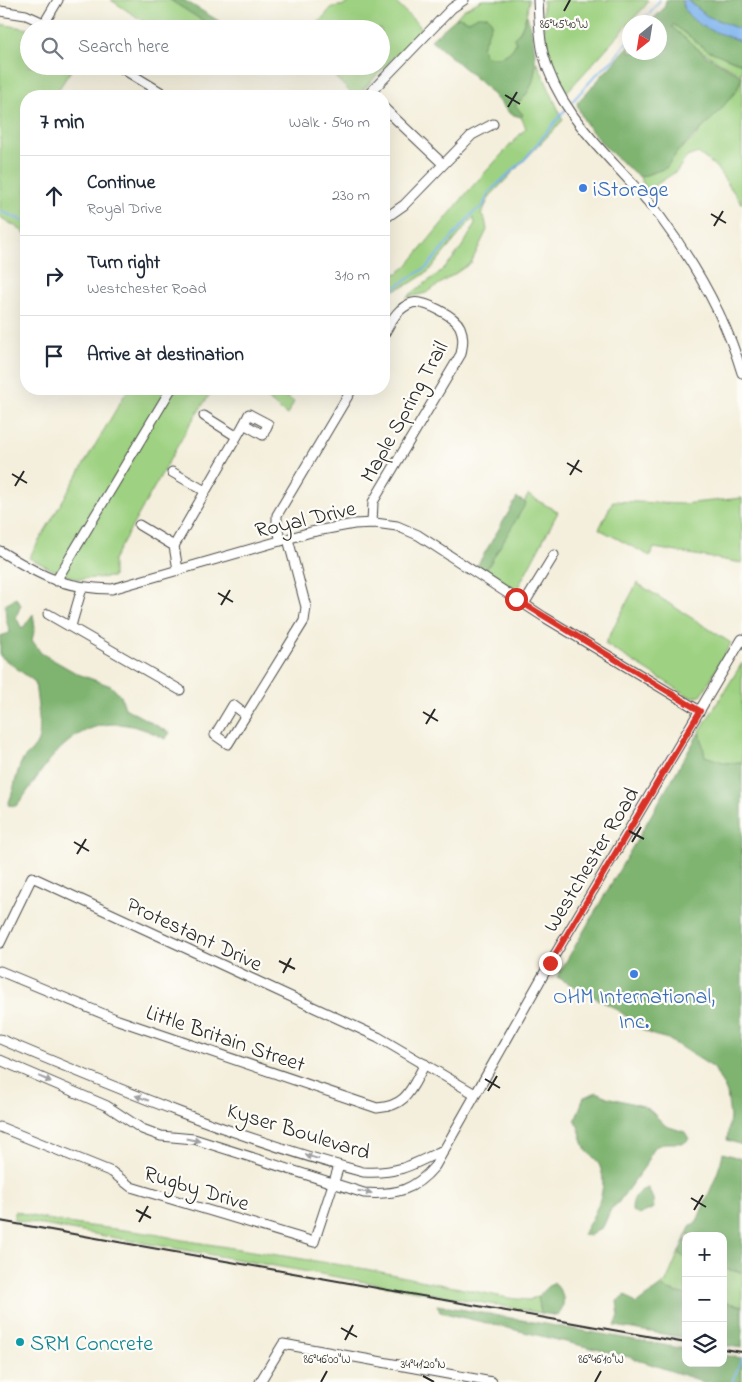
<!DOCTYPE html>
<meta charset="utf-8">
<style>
:root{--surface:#fff;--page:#f2f2f3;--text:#1f2937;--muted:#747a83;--line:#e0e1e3}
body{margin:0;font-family:"Indie Flower",sans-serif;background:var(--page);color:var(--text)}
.controls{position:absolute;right:15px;bottom:15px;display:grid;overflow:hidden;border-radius:10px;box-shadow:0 5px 20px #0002}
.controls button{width:45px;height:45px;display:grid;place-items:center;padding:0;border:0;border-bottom:1px solid var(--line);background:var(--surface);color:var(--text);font:25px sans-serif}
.compass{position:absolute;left:622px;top:15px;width:45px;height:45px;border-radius:50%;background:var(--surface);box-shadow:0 5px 20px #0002;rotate:210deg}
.stop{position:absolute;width:15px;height:15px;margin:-11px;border:4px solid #d93025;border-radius:50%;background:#fff}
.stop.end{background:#d93025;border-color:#fff;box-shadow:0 1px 5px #0008}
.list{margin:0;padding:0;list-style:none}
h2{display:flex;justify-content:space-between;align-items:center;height:65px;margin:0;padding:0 20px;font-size:21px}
h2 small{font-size:16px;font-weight:400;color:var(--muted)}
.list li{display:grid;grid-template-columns:32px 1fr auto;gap:15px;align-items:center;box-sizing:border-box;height:80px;padding:0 20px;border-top:1px solid var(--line)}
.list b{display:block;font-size:19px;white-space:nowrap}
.list p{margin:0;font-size:16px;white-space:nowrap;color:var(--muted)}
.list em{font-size:16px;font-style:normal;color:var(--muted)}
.icon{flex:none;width:28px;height:28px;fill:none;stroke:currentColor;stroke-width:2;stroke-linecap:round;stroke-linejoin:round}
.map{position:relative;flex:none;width:742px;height:1382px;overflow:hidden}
.search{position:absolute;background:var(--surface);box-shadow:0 5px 20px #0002;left:20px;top:20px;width:370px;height:55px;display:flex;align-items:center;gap:12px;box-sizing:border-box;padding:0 18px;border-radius:28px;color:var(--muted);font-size:19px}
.panel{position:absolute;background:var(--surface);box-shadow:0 5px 20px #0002;left:20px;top:90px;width:370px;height:305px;border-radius:20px}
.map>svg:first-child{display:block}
.green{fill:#9ed181;stroke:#647e56}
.forest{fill:#7eb36f;stroke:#546f4d}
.water{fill:#7fb4ed;stroke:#55708c}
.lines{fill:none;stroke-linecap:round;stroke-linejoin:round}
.stream{stroke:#7fb4ed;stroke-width:2}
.minor-casing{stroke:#494846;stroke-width:11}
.minor{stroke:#fff;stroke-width:9}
.rail{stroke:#2b2b2b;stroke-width:2}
.oneway{fill:#a0a0a0}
.route{stroke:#d93025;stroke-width:6}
.ticks{fill:none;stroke:#2b2b2b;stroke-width:2}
.shop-dot{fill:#3f7fe0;stroke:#fdfcf7;stroke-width:2}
.culture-dot{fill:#0f9aa8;stroke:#fdfcf7;stroke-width:2}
.labels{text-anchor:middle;stroke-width:4.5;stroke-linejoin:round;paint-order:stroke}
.shop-label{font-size:22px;fill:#366cbe;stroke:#fdfcf7;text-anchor:start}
.street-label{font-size:22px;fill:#2b2b2b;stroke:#fdfcf7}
.culture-label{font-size:22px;fill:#0d838f;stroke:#fdfcf7;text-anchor:start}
.ticks-label{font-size:12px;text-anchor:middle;fill:#2b2b2b;stroke:#fdfcf7;stroke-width:4.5;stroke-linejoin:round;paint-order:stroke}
</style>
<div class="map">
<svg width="742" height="1382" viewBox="0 0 742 1382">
<rect width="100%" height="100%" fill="#fdfcf7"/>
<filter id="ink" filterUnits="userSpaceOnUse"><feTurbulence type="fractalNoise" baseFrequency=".02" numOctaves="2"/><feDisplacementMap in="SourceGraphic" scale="10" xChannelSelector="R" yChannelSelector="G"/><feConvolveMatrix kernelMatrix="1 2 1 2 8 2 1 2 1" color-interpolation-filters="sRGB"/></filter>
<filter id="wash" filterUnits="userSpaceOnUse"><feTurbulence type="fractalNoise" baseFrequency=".0096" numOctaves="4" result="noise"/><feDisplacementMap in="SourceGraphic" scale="20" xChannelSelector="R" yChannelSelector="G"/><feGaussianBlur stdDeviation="1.12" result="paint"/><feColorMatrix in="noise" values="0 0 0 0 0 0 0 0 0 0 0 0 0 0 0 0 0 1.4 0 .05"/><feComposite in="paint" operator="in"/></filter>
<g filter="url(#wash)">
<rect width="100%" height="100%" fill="#f4efdc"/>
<g class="green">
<path d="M111,0H170L216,29H155Z"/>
<path d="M351,0H393L422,28L357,96H354L324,66H381V29H313L332,7L345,5Z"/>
<path d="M482,0H529C527,14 524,28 514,38L516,43C510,56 498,60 485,55L482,47L492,23L478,16L469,21L459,17L455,19L463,10Z"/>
<path d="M543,0H648L646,5L566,93C549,66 542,32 543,0Z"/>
<path d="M0,24L29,29V66H74L54,96H26V236L21,230L0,217Z"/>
<path d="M673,24C697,41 713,55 742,64V74C716,61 693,48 671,27Z"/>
<path d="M537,62L563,120L490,196L481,215L485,219L487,230L471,263L426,293L406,298C417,288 430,281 441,271C454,259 468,240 475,223L473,218L429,271L411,283L392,291L386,298L387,305L384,306V276L398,273L407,266L470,189L526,128L521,117L523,115L515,105C530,96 533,77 537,62Z"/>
<path d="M742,76V204L715,166L698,153L687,157L677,171L654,186L648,193L640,177L666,168L678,151L693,139L737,90Z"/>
<path d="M128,389L159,391L226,389L212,391L190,424L113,560V577L79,579L64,575L29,558Z"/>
<path d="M254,389H275L294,402L287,415Z"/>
<path d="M528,495L558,512L515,593L485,572Z"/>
<path d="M742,498V563L654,548L650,556L599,529L613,501L682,504Z"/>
<path d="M637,583L731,643L701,696L690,697L605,644Z"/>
<path d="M742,663V762L726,763L704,756L700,731Z"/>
<path d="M15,1211C69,1229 127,1226 182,1240L366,1269L508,1298L529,1300L538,1296L541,1313L14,1220Z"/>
<path d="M679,1252L686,1260V1295L665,1289L661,1286L666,1282Z"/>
<path d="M723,1269L742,1272V1306L723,1302Z"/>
</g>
<g class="forest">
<path d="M170,0H184L232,29H216Z"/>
<path d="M666,0H682C686,25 722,33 742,42V64L707,50L673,24L672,27L706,56L742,76L737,90L716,115L678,151L666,168L640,177C620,162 582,129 577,103L629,46L630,52H660V22H650L664,8Z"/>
<path d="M688,0H742V30L707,16Z"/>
<path d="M527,15C535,43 545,86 515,105L523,115L521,117L510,114L486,87L431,40L455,19L459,17L469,21L478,16H488L492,23L482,47L485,55C498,60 510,56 516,43L514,38L520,32Z"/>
<path d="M517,498L526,503L485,572L477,566Z"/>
<path d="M16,598L21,605L16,617L22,629L33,614L35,628L32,640L41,653L78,674L111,686L121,696L125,708L170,733L165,739C115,712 80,722 45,766C35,779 27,794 16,806L8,805C13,793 15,780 19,768C22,756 32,753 37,743C43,733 36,695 35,682L0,656V636L10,633L6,619L5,604Z"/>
<path d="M700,731L705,756L726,763L742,762V1145L727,1140L730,1117L727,1093L714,1068L668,1039L653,1035L643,1030L618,1010L557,977Z"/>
<path d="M597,1092L607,1097L643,1106L652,1112L666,1126L685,1132L689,1139L684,1143H664L653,1148L645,1166L618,1203L611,1209L603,1227L589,1236L583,1234C595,1214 612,1184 597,1161C594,1157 589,1154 586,1150C581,1140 581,1130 575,1121L584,1097Z"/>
<path d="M723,1153L742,1159V1272L723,1269V1236H686V1260L679,1252L691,1225L697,1222C705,1199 718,1178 723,1153Z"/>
<path d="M648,1188L653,1199L654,1208L639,1215L632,1211C632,1199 636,1191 648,1188Z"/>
<path d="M554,1282C564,1295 567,1301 558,1316L541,1313L538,1296Z"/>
<path d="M661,1286L665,1289L686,1295V1338L615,1326L619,1316L617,1301L626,1295L636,1304Z"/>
<path d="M723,1302L742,1306V1348L723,1345Z"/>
<path d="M437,1305L686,1349V1363H723V1355L742,1358V1382H699V1380L629,1357L440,1312Z"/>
</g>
<path class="water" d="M682,0H687L707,16L742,30V42C722,33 686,27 682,0Z"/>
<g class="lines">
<g class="stream">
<path d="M643,22L660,0"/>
<path d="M570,104L596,75L613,60L630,38"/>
<path d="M0,211L26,222"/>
<path d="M384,294L427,267L473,213L483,206L489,192L525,159L565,110"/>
<path d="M732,1382L742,1358"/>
</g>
</g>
</g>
<g filter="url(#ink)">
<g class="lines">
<defs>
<g id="minor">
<path d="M538,0C539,17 539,36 543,53C560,122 621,164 661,218C695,264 726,319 742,373"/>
<path d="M0,11L26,15L57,29"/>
<path d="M45,22L58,0"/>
<path d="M118,66L167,96"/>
<path d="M367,96L452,8L464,0"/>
<path d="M384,108L443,164"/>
<path d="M384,219L404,205L472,135L493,124"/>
<path d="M249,414L268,424L263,435L244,424Z"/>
<path d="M204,416L236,436"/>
<path d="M172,472L205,491"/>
<path d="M372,523L373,502L461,354C463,343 464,336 460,327C455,316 424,300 412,303C397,308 391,322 384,334"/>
<path d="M139,525L174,546L178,570"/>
<path d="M281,541L277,526V515L352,389"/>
<path d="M174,546L244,424"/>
<path d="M0,551C41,576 62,588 112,589L311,532L354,524L375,523L397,526L418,535L544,617L700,711"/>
<path d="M56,581L171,389"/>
<path d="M524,604L554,555"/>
<path d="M48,614L180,690"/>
<path d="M71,626L82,588"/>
<path d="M246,715L233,705L215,735L228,744L304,621L306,607L288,539"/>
<path d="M0,943L32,877L378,1037L475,1094"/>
<path d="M0,971L118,1020L377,1108C408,1106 411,1088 425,1064"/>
<path d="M0,1039C118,1089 238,1139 363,1172C397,1174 411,1166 441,1151"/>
<path d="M0,1060L107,1106L142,1129L161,1136L194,1139L364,1193C396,1195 414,1191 435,1166L550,963L742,639"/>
<path d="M0,1127L112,1172L131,1187L314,1242L339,1166"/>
<path d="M260,1382L283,1344L492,1382"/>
</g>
</defs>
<use href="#minor" class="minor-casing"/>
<use href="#minor" class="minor"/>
<g class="rail">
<path d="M0,1221L686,1343"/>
<path d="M723,1349L742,1352"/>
</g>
</g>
<defs><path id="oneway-solid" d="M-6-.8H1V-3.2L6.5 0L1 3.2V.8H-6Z" transform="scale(1.25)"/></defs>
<g class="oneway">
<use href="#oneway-solid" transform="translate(45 1079) rotate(23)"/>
<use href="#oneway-solid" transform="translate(142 1098) rotate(-160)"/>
<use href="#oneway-solid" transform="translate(193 1140) rotate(11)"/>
<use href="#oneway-solid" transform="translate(312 1157) rotate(-162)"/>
<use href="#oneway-solid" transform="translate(365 1192) rotate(9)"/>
</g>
</g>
<g class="lines" filter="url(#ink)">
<path class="route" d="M516,599L700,711L550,963"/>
</g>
<path class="ticks" d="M564,11L570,0M505,95L520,104M508,107L517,92M711,214L726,223M714,226L723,211M567,463L582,472M12,474L27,483M570,475L579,460M15,486L24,471M218,593L233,602M221,605L230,590M423,712L438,721M426,724L435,709M629,831L644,839M74,842L89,851M632,842L641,827M77,854L86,839M279,961L295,969M283,973L291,958M485,1079L500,1088M488,1091L497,1076M691,1198L706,1207M136,1210L151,1218M694,1210L703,1195M139,1222L148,1206M341,1328L357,1337M345,1340L353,1325M423,1376L434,1382M321,1382L327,1371M595,1382L601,1371"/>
<g class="shop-dot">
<circle cx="583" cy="188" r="5"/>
<circle cx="634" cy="974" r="5"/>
</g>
<circle class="culture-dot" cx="20" cy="1342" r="5"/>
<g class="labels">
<g class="shop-label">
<text x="593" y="196">iStorage</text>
<text x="634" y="1003" text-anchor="middle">OHM International,<tspan x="634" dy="25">Inc.</tspan></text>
</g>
<g class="street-label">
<text transform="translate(403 411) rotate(-61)" y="8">Maple Spring Trail</text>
<text transform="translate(305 518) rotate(-13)" y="8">Royal Drive</text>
<text transform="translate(590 859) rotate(-59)" y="8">Westchester Road</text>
<text transform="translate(195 933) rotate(25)" y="8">Protestant Drive</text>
<text transform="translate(226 1037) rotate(19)" y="8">Little Britain Street</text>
<text transform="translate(299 1130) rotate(17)" y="8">Kyser Boulevard</text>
<text transform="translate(197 1187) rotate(17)" y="8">Rugby Drive</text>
</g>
<g class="culture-label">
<text x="30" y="1350">SRM Concrete</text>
</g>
</g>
<g class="ticks-label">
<text x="564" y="28">86°45'40"W</text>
<text x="327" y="1363">86°46'00"W</text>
<text x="601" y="1363">86°46'10"W</text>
<text x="423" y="1368">34°41'20"N</text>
</g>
</svg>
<div class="controls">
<button>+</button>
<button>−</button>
<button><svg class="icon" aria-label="layers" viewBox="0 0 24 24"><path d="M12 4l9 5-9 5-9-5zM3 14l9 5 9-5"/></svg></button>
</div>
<svg class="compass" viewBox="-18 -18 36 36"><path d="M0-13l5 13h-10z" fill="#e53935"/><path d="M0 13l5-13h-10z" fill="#747a83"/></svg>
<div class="stop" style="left:516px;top:599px"></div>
<div class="stop end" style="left:550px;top:963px"></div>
<div class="search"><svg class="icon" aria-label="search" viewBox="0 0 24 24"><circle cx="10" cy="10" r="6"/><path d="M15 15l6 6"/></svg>Search here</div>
<section class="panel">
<h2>7 min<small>Walk · 540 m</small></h2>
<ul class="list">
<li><svg class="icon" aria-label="ahead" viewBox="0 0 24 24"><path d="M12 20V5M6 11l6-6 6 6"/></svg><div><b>Continue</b><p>Royal Drive</p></div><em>230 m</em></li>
<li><svg class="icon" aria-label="right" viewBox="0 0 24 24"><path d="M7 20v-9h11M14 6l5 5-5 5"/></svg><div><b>Turn right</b><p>Westchester Road</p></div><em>310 m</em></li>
<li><svg class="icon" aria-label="arrive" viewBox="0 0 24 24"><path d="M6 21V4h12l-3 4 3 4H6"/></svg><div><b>Arrive at destination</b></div></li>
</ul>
</section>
</div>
